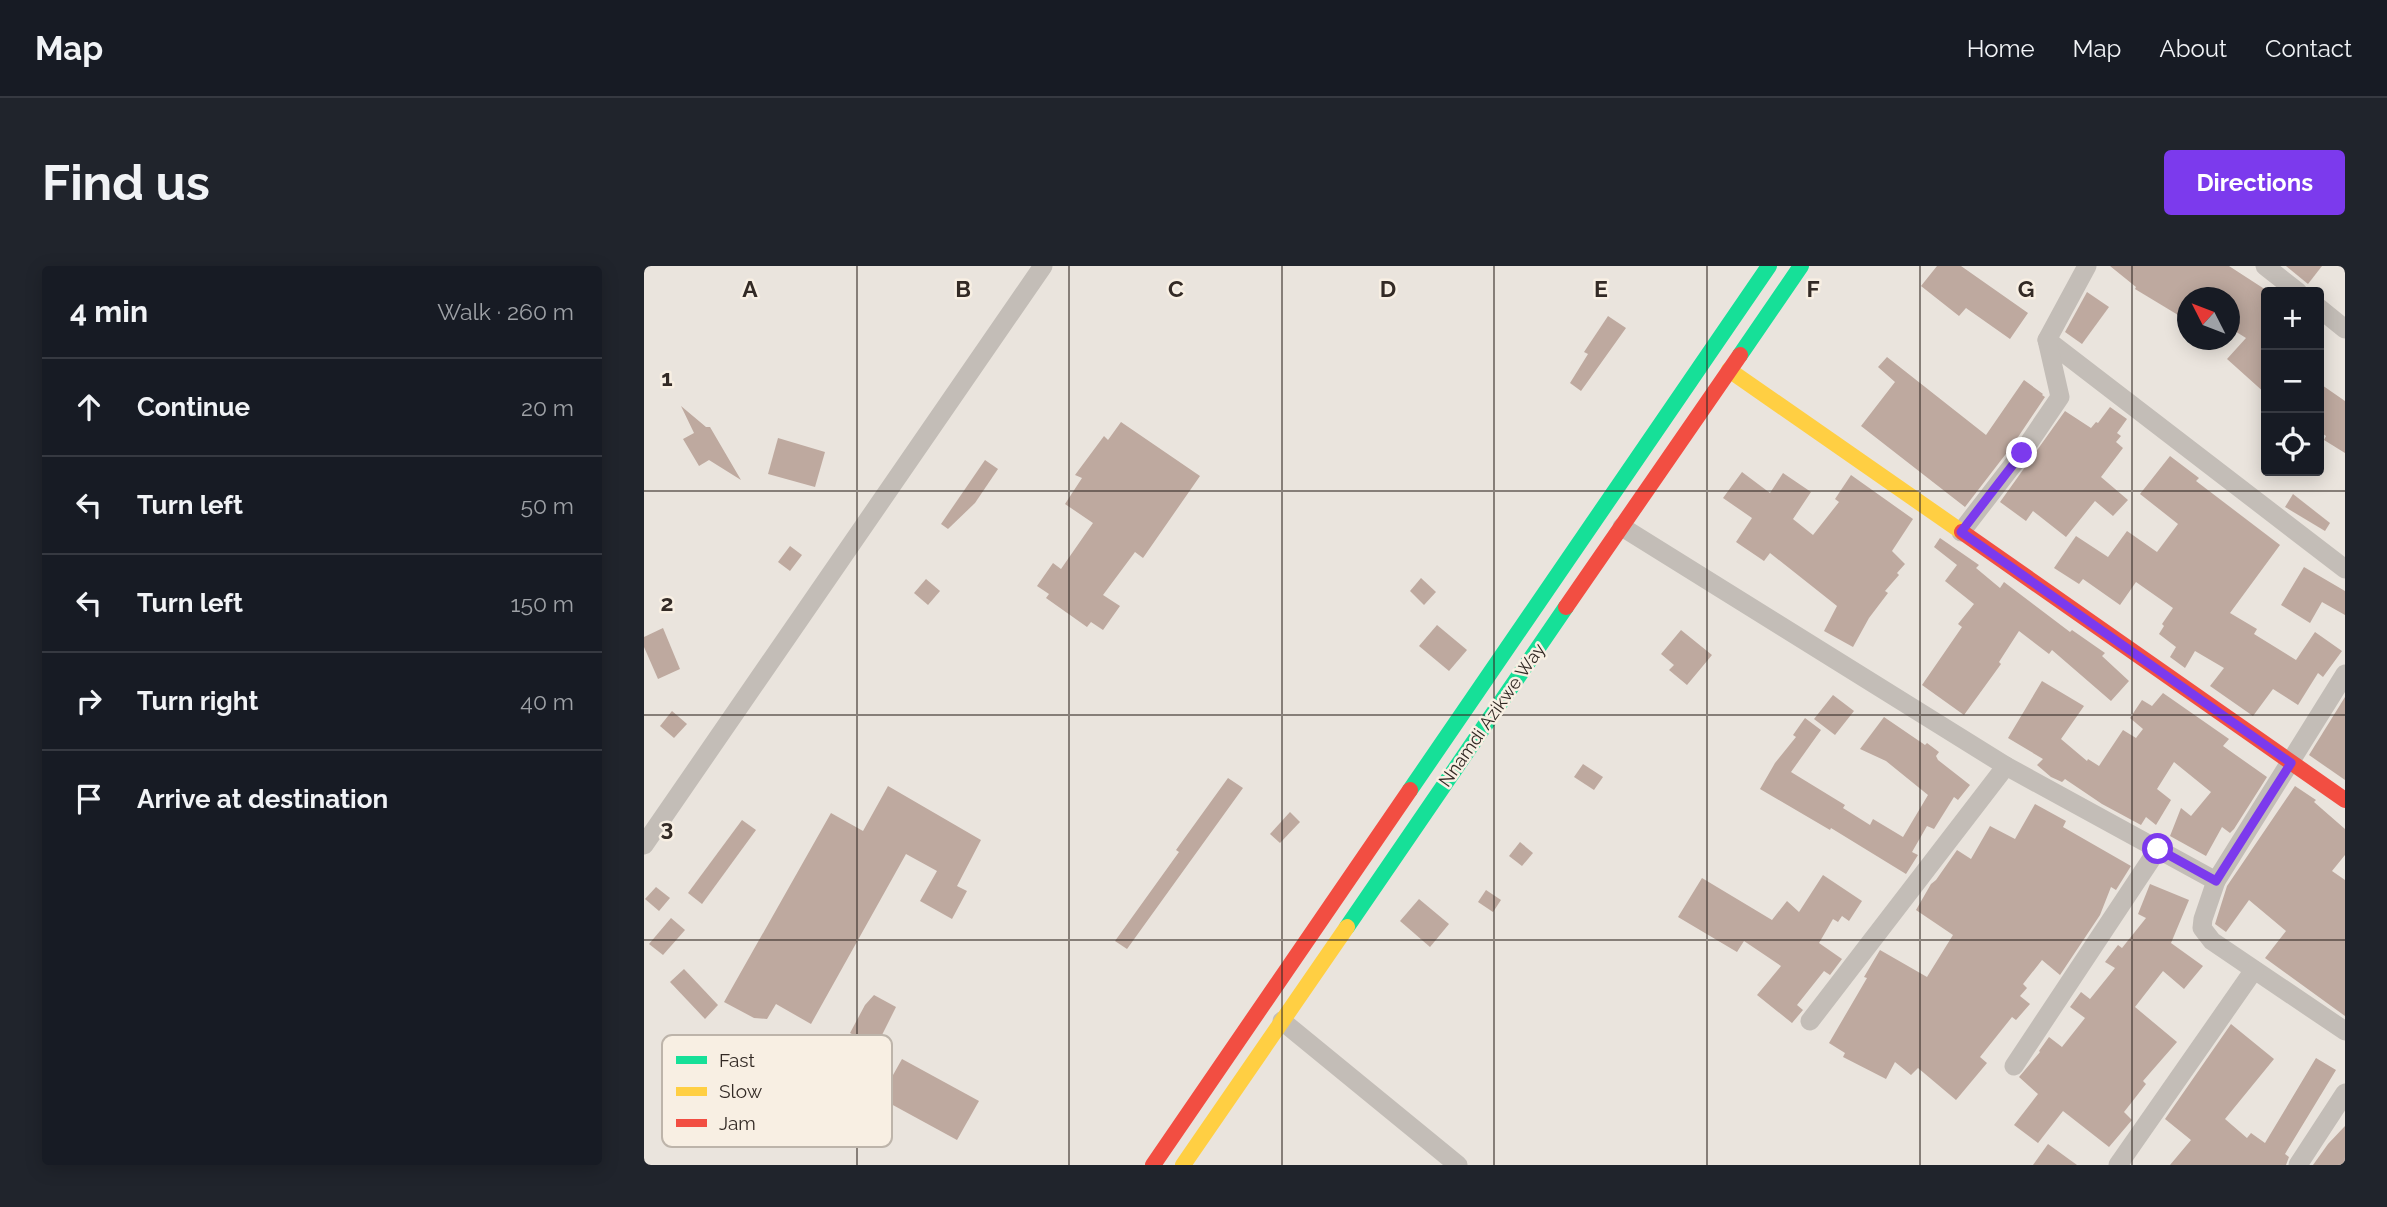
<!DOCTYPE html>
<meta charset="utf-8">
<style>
:root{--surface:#171b24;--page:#20242c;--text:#f1f3f6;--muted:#9ea1a6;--line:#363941;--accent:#7c3aed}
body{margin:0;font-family:Raleway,sans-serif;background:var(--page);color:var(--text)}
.controls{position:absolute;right:21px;top:21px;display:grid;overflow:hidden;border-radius:7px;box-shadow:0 4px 18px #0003}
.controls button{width:63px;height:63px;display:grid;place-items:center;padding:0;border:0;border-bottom:2px solid var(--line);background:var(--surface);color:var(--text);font:35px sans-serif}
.compass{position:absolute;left:1533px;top:21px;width:63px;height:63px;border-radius:50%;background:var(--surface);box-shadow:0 4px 18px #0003;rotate:312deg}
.stop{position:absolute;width:21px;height:21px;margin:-16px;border:5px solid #7c3aed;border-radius:50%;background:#fff}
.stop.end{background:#7c3aed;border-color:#fff;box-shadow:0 2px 7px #0008}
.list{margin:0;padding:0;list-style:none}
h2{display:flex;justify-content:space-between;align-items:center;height:91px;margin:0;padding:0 28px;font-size:30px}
h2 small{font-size:23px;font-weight:400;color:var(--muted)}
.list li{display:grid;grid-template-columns:46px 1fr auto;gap:21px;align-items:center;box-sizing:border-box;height:98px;padding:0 28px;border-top:2px solid var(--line)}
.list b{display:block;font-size:26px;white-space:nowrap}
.list em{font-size:23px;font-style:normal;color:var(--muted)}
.icon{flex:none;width:38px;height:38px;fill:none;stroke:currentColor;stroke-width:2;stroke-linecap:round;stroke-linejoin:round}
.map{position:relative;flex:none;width:1701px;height:899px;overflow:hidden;border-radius:7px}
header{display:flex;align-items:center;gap:42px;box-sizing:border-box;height:98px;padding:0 35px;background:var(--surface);border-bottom:2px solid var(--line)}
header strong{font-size:33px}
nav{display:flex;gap:38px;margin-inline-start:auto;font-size:24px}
.intro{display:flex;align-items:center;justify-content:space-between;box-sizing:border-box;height:168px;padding:0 42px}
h1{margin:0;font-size:49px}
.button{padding:18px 32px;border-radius:7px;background:var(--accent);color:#fff;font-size:24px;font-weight:700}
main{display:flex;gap:42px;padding:0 42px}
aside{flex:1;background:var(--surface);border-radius:7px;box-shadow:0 4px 18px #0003}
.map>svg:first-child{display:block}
.building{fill:#bea99f}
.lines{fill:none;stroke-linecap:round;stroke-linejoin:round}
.street{stroke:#c3bdb7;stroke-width:19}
.fast{stroke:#16e098;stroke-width:16}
.slow{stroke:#ffcf43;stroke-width:16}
.jam{stroke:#f24e42;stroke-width:16}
.route{stroke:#7c3aed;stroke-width:9}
.grid{fill:none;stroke:#332a25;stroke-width:2;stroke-opacity:0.55}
.labels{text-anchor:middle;stroke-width:5;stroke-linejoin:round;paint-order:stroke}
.street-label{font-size:18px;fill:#332a25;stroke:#f8efe3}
.key{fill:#f8efe3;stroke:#bdb4aa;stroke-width:2}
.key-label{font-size:19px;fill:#332a25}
.grid-label{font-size:23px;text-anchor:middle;font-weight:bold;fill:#332a25;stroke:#f8efe3;stroke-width:5;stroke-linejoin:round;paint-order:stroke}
</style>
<header>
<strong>Map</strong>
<nav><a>Home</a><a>Map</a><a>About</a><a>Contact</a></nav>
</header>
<div class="intro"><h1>Find us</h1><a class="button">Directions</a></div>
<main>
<aside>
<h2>4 min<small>Walk · 260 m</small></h2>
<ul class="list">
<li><svg class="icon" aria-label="ahead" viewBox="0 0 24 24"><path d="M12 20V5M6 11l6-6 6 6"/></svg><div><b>Continue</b></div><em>20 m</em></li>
<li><svg class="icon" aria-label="left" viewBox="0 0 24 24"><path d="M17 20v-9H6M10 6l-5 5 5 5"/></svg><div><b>Turn left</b></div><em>50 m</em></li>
<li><svg class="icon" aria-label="left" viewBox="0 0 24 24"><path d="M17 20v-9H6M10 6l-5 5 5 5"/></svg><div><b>Turn left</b></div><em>150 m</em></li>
<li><svg class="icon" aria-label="right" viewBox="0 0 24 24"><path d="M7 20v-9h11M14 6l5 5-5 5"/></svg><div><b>Turn right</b></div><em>40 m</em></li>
<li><svg class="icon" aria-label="arrive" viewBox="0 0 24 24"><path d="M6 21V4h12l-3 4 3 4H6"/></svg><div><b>Arrive at destination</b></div></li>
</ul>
</aside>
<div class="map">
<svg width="1701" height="899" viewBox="0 0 1701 899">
<rect width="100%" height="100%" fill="#eae4dd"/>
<g class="building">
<path d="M1293,0H1317L1384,47L1366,73L1322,42L1315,50L1277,20Z"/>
<path d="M1466,0H1585L1622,24V128L1583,93L1602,72L1586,62V32H1544V55L1491,23L1492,21Z"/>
<path d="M1642,0H1678L1664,18Z"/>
<path d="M1443,26L1465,41L1438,78L1421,66Z"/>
<path d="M964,50L982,62L937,125L926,117L944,88L940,86Z"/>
<path d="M1243,91L1342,169L1380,114L1399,128L1398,129L1401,131L1368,180L1321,241L1217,160L1251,116L1234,101Z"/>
<path d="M1675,117L1701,135V187L1680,174L1682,170L1675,165Z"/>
<path d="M37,140L62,161H66L97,214L65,194L55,200L39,173L50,167Z"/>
<path d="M1466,141L1483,153L1473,167L1477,170L1472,176L1479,182L1457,211L1484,234L1469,250L1451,235L1422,271L1389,245L1382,255L1356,236L1421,145L1447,162L1452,156L1454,157Z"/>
<path d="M477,156L556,210L499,292L491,286L459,329L476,340L459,364L447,356L443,361L402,332L405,328L393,320L409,297L417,303L449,257L421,238L438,212L431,209L460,170L464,174Z"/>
<path d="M134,172L181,186L171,221L124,208Z"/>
<path d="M1526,190L1555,212L1552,215L1636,279L1586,347L1613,363L1610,368L1652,394L1671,366L1698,385L1679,411L1674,407L1654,439L1629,423L1609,450L1566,420L1580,402L1551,385L1541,402L1526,391L1532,381L1515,368L1520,360L1518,358L1529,342L1492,316L1476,339L1439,313L1435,318L1410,302L1432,270L1464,291L1483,265L1513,286L1534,258L1496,228Z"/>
<path d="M341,194L354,203L331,237L304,263L297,258Z"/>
<path d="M1098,206L1126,227L1139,207L1167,226L1149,253L1169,269L1195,236L1191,233L1207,209L1269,253L1248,285L1261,298L1253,307L1255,309L1241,325L1244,327L1225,352L1209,381L1180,365L1193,340L1126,287L1120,295L1092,276L1108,252L1079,232Z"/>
<path d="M1649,228L1686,257L1681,265L1641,241Z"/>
<path d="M1296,272L1335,299L1332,302L1356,322L1360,316L1426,366L1428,364L1461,387L1458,390L1485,415L1467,435L1408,384L1405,388L1375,365L1355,396L1357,398L1320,449L1278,419L1318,361L1314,358L1330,338L1301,315L1313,299L1290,281Z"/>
<path d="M146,280L158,289L146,305L134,296Z"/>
<path d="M1660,301L1701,325V349L1678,336L1666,357L1637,339Z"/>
<path d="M777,312L792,326L780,339L766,325Z"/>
<path d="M282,313L296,325L284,339L270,327Z"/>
<path d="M793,359L823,384L805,405L775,380Z"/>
<path d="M19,362L36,403L14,413L0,381V371Z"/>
<path d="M1037,364L1068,389L1043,419L1025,404L1030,399L1017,388Z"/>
<path d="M1398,415L1440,440L1417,473L1443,495L1444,493L1455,500L1479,464L1492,472L1499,463L1486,452L1498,434L1508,440L1519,427L1585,473L1579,480L1623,511L1590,563L1586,567L1578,561L1562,590L1526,570L1537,542L1547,550L1567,526L1530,496L1513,523L1527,534L1512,559L1502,551L1497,559L1458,538L1421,513L1418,516L1407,511L1393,499L1399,493L1364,472Z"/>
<path d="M1189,429L1210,445L1191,469L1170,453Z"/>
<path d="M1701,431V514L1665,489Z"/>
<path d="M28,445L43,458L30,472L16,460Z"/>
<path d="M1240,451L1281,479L1283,477L1295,486L1292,490L1294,494L1326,519L1314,534L1310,531L1290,563L1283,560L1268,586L1274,589L1262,608L1187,562L1186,564L1116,523L1131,497L1152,471L1149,469L1161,452L1177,464L1147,506L1201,539L1199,542L1226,559L1229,553L1259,571L1284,529L1242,495L1216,483Z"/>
<path d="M939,498L959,511L950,524L930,511Z"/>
<path d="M584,512L599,522L483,683L471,675L535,586L532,584Z"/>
<path d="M244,520L337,574L313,620L323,625L308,653L276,635L293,605L262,588L167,758L132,738L123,753L110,752L80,736L187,547L219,565Z"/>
<path d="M1651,520L1672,534L1670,536L1701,563V589L1688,605L1701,614V750L1621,692L1642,665L1605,634L1582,666L1571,658L1583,620Z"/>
<path d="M1391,538L1422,555L1419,561L1487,600L1472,624L1467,621L1456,649L1416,709L1398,694L1379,718L1383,722L1376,730L1386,738L1372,754L1368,751L1336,791L1343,797L1312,834L1274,802L1267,809L1251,796L1242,813L1199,791L1201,787L1185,777L1223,712L1220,711L1236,684L1283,711L1309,669L1272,644L1287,618L1292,614L1313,584L1327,593L1346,560L1371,573Z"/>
<path d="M646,546L656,556L636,577L626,568Z"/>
<path d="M98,554L112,564L58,638L44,627Z"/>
<path d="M876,576L889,587L878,600L865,590Z"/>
<path d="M1179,609L1218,635L1205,655L1198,650L1194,656L1189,653L1175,677L1198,693L1186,709L1180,705L1153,739L1159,744L1148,757L1113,729L1137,700L1100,675L1093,686L1034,651L1058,612L1128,654L1143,635L1155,646Z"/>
<path d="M1506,618L1545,634L1527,677L1559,700L1540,723L1519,705L1491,741L1533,776L1499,815L1502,818L1480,846L1488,854L1465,881L1419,845L1394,877L1370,859L1394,828L1375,811L1396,786L1395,785L1405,771L1418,781L1441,752L1426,741L1437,726L1446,733L1471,702L1461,696L1474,679L1478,682L1502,652L1494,648Z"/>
<path d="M12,621L26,632L15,645L1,633Z"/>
<path d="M842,624L857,634L849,646L834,636Z"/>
<path d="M775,633L805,658L786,681L756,655Z"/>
<path d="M27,652L41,664L19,689L5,678Z"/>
<path d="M40,703L74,739L61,753L26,716Z"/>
<path d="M230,729L252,741L232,781L206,767L221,739Z"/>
<path d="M1587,758L1630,793L1581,853L1603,872L1607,867L1621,877L1672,792L1692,804L1641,888L1645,891L1642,899H1526L1547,874L1521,853Z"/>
<path d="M258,793L335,835L313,874L236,832Z"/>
<path d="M1701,860V899H1669L1684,878Z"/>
<path d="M1404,878L1433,899H1389Z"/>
</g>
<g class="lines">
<g class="street">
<path d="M1621,0L1654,26"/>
<path d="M1675,42L1701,63"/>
<path d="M1403,74L1701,303"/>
<path d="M978,261L1362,500L1572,615"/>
<path d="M1317,266L1378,187L1416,131L1403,74L1443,0"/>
<path d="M1701,408L1572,615L1559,653L1558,662L1568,675L1701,765"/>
<path d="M0,579L399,0"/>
<path d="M638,755L814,899"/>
<path d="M1166,755L1362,500"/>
<path d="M1370,800L1514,583"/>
<path d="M1474,899L1610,704"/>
<path d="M1654,899L1701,827"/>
</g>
<g class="fast">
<path d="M1096,89L1157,0"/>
<path d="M766,524L1125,0"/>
<path d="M703,661L922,341"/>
</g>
<g class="slow">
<path d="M1085,104L1318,266"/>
<path d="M539,899L703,661"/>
</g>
<g class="jam">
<path d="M1318,266L1701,534"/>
<path d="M922,341L1096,89"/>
<path d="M509,899L766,524"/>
</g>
</g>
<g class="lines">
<path class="route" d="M1378,187L1317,266L1647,497L1572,615L1514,583"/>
</g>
<path class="grid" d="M213,0V899M425,0V899M638,0V899M850,0V899M1063,0V899M1276,0V899M1488,0V899M0,225H1701M0,449H1701M0,674H1701"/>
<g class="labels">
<g class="street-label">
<text transform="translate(848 449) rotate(-55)" y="6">Nnamdi Azikwe Way</text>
</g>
</g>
<rect x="18" y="769" width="230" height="112" rx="10" class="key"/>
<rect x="32" y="790" width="31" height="8" fill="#16e098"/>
<rect x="32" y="821" width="31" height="9" fill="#ffcf43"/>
<rect x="32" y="853" width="31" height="8" fill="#f24e42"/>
<g class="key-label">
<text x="75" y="801">Fast</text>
<text x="75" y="832">Slow</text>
<text x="75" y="864">Jam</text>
</g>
<g class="grid-label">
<text x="106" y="31">A</text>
<text x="319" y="31">B</text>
<text x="532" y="31">C</text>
<text x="744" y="31">D</text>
<text x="957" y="31">E</text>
<text x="1169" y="31">F</text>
<text x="1382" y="31">G</text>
<text x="23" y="120">1</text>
<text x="23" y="345">2</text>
<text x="23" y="570">3</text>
</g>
</svg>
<div class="controls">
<button>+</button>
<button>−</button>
<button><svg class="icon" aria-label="locate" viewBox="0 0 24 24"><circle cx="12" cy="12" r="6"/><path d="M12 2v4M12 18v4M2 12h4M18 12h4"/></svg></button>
</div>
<svg class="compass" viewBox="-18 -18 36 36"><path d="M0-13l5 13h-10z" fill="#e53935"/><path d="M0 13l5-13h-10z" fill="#9ea1a6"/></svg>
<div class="stop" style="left:1514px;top:583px"></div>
<div class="stop end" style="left:1378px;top:187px"></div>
</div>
</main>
